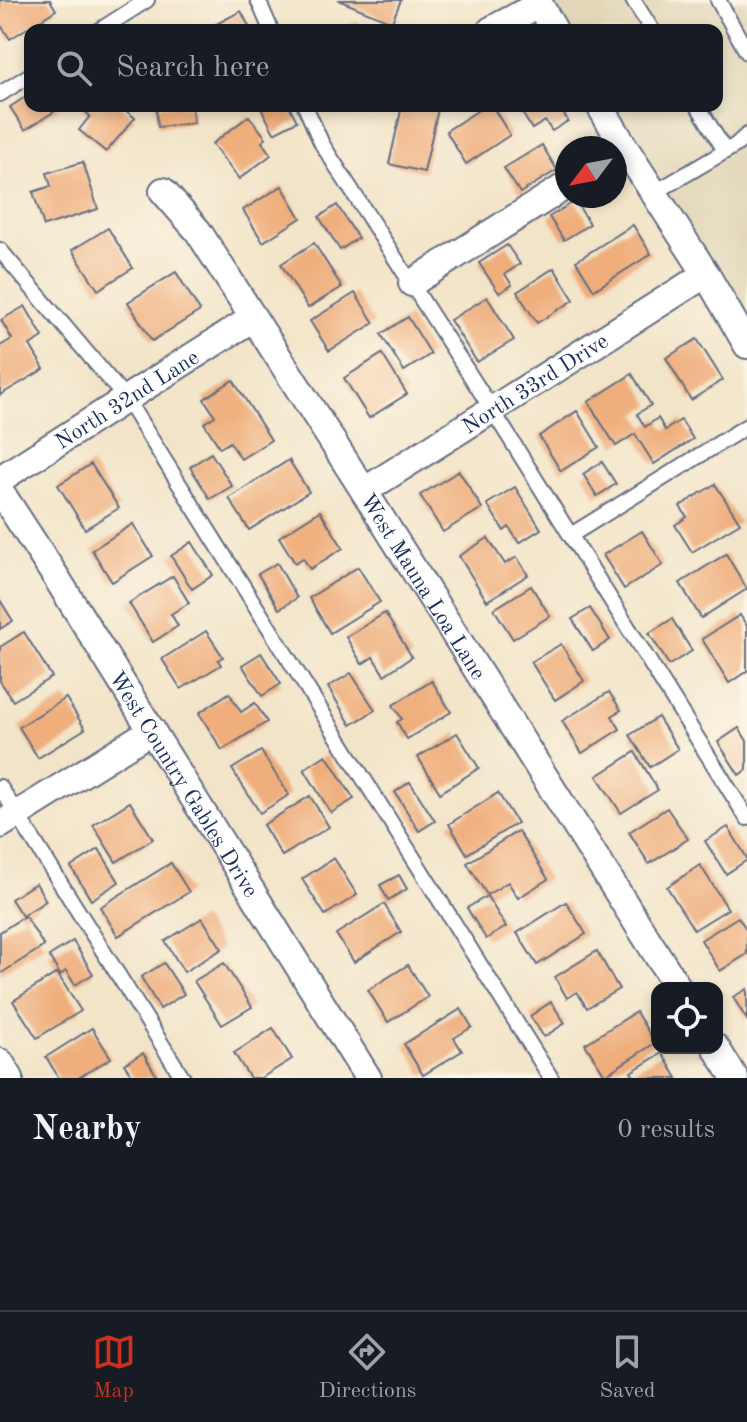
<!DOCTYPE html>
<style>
:root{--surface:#171b24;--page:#20242c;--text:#f1f3f6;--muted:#9ea1a6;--line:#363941;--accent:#c8321e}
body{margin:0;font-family:"Old Standard TT",serif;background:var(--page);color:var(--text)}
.controls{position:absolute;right:24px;bottom:24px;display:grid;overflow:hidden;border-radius:16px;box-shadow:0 4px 12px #0003}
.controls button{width:72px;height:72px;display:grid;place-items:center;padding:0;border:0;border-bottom:2px solid var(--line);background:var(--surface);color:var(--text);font:40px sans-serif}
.compass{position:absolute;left:555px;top:136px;width:72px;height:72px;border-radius:50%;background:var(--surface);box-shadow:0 4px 12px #0003;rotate:238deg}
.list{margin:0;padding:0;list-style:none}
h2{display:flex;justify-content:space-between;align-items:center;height:104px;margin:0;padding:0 32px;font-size:34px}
h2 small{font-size:26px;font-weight:400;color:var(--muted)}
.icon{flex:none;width:44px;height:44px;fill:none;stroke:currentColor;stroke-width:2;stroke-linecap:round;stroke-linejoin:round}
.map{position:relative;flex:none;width:747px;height:1078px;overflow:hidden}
.search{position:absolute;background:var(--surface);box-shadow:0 4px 12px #0003;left:24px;right:24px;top:24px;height:88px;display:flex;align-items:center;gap:20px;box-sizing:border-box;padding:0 28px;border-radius:16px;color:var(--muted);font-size:30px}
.sheet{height:232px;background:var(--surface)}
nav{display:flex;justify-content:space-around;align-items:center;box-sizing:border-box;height:112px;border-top:2px solid var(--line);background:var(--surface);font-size:22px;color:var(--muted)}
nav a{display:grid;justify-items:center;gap:4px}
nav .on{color:var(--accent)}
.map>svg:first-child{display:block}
.built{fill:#e2d7b8}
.building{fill:#efae7c}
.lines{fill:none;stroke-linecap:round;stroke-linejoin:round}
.lane-casing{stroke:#666e83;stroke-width:18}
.street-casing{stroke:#666e83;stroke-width:30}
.lane{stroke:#fff;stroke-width:14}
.street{stroke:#fff;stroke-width:26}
.labels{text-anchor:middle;stroke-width:6;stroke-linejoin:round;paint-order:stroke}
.street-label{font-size:22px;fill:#1b2f5e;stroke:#fcf5e5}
</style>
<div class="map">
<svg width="747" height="1078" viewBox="0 0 747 1078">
<rect width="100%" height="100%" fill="#fcf5e5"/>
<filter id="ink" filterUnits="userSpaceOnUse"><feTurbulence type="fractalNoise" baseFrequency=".0125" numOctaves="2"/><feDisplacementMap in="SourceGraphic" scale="16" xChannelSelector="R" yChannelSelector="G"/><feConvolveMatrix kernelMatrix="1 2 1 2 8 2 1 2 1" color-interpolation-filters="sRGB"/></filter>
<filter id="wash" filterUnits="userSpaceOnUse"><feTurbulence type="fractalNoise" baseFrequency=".006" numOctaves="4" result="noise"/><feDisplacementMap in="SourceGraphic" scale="32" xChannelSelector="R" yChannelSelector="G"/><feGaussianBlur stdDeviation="1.8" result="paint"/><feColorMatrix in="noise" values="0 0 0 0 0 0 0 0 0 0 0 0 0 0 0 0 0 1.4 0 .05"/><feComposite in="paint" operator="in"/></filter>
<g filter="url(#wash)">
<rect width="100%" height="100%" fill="#f2e4c8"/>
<path class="built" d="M537,0H747V345L600,106H717V30H554Z"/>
<g id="blocks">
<g class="building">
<path d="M0,0H50L56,10L10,39L0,24Z"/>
<path d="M338,0H401L392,22Z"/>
<path d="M241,11L251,30H205Z"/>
<path d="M356,21L361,30H338Z"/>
<path d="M30,94V106H63L25,130L10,107Z"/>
<path d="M79,106H120L135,118L106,152L79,130L90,116Z"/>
<path d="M156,106H192L194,123L158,127Z"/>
<path d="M260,106H289L297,121L274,133Z"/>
<path d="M402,106H425L438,109L424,172L389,164Z"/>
<path d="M485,106H492L510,135L466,164L446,131Z"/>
<path d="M518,106H559L568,121L552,131L545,121L532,129Z"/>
<path d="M249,116L266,138L262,142L271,155L239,179L212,144Z"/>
<path d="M542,145L557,170L520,193L504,168Z"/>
<path d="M83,162L98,209L44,226L33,192L51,186L47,173Z"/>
<path d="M282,186L301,218L263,242L243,210Z"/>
<path d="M575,201L590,224L564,240L549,217Z"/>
<path d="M337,205L358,238L340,250L319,217Z"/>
<path d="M633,225L651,254L594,290L576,261Z"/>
<path d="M108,228L133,268L98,290L72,250Z"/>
<path d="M314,243L342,287L308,308L281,264Z"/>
<path d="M507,245L520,264L505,274L512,285L499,293L479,263Z"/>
<path d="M554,268L574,300L537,323L517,292Z"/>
<path d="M176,272L200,311L152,341L128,302Z"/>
<path d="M355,293L374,323L329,351L310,321Z"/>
<path d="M487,297L514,340L477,362L450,320Z"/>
<path d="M25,306L43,337L30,345L44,369L0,395V346L12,339L1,320Z"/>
<path d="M408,317L431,354L404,371L381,334Z"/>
<path d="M697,339L723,380L691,400L666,358Z"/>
<path d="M382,354L407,394L369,418L344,378Z"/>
<path d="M632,374L651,405L637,414L645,427L658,418L665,430L681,420L693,439L654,464L635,434L616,446L588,402Z"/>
<path d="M233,380L271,440L241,459L230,442L220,448L204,423L215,416L204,399Z"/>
<path d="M577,411L599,447L561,471L539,436Z"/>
<path d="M211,453L232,486L210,499L190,467Z"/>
<path d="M289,460L309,492L249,530L229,498Z"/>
<path d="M602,462L616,484L597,496L583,474Z"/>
<path d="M91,464L119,508L85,529L58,485Z"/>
<path d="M459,471L482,508L443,532L420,495Z"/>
<path d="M715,484L740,523L692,552L675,525L687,517L680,506Z"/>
<path d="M515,487L541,529L519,543L509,527L504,531L487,504Z"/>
<path d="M320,511L343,548L310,569L303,558L295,563L279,537Z"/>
<path d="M133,524L153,556L112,582L92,550Z"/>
<path d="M642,531L663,565L624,589L603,555Z"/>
<path d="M488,538L505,564L517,557L528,575L487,601L459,556Z"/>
<path d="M192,542L213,575L192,589L171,556Z"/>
<path d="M726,554L747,589L701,618L680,583Z"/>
<path d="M277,563L297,598L279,609L258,574Z"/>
<path d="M358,567L380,602L330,633L309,598Z"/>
<path d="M173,576L189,603L171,614L178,626L153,642L129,603Z"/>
<path d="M531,586L550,616L513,639L494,609Z"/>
<path d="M0,600L13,621L0,629Z"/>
<path d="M590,608L610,640L593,651L572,619Z"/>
<path d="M385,613L412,657L384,675L373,657L362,664L346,637Z"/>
<path d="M740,615L747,626V671L729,683L702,639Z"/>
<path d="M672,619L692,651L669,665L649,633Z"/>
<path d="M206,631L223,657L218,660L221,665L181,689L162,659Z"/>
<path d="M24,632L52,677L13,701L0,681V647Z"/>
<path d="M561,644L584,681L555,700L531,662Z"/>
<path d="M261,653L281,684L262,696L242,665Z"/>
<path d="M351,673L375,710L351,725L328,687Z"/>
<path d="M432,681L451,712L407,739L397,722L402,719L393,705Z"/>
<path d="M609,692L621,710L612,716L620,729L582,753L562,721Z"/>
<path d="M229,693L241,712L255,703L267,722L222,750L199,713Z"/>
<path d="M66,698L85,729L38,758L19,727Z"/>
<path d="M658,717L678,749L650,767L630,735Z"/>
<path d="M739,728L747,741V769L739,775L718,742Z"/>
<path d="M457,733L479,768L440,793L418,757Z"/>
<path d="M261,751L289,795L260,813L232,769Z"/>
<path d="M635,752L658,790L621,813L597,776Z"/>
<path d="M326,755L354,799L331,813L304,769Z"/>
<path d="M410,782L435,821L419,831L395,792Z"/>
<path d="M498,793L517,823L467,854L449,824Z"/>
<path d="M310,796L329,827L282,856L263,825Z"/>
<path d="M130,802L153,839L116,862L93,825Z"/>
<path d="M667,808L688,839L649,864L629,832Z"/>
<path d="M728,827L747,858V860L726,874L705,841Z"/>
<path d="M518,831L548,879L518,898L508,882L487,895L467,863Z"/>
<path d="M99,849L119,882L91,900L71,867Z"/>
<path d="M334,858L357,895L325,915L302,879Z"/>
<path d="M171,863L189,892L118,936L100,907Z"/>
<path d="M700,865L728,909L694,930L667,887Z"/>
<path d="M399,875L407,889L388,900L380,885Z"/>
<path d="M36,883L46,901L22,916L11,899Z"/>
<path d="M487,896L506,927L486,939L467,908Z"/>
<path d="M566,902L586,934L537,965L517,933Z"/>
<path d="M384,904L401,932L354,962L336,934Z"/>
<path d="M25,916L44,946L0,974V932Z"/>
<path d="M738,917L747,930V954L720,971L701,940Z"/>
<path d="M202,918L222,949L184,972L165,941Z"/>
<path d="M73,941L93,974L75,985L66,971L60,975L49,956Z"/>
<path d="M597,951L619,989L587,1008L577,992L567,998L555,977Z"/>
<path d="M164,963L184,994L160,1009L141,977Z"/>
<path d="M224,963L252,1007L222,1025L194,981Z"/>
<path d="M408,965L428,997L388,1022L368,990Z"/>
<path d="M57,973L81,1011L37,1038L13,1001Z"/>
<path d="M747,989V1020L733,997Z"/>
<path d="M551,1002L565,1023L544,1037L530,1016Z"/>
<path d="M461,1009L472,1027L454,1038L462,1051L423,1075L404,1044Z"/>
<path d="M636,1012L655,1043L605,1075L585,1044Z"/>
<path d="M92,1028L111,1058L78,1078H59L46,1057Z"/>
<path d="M273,1028L292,1059L261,1078H250L234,1053Z"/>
<path d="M143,1053L158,1078H134L124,1064Z"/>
<path d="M662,1053L677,1078H635L631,1072Z"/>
</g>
</g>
</g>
<g filter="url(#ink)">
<use href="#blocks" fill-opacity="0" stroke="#666e83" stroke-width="2"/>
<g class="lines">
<defs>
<g id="lane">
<path d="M258,0L271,30"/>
<path d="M633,0L652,30"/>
<path d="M718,0L747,52"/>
<path d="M100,30L147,0"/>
<path d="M0,94L30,75"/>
<path d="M305,106L322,144L491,408L747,818"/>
<path d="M698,106L725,151"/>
<path d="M654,193L736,145L747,135"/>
<path d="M0,250L126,399L551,1078"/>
<path d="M571,535L747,426"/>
<path d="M0,787L183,1078"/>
</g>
<g id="street">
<path d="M537,0L554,30"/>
<path d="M491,30L538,5"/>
<path d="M600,106L625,148L706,274L747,345"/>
<path id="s1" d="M163,191L198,231L364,491L678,988"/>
<path d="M412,283L567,185"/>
<path id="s2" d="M0,479L253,318"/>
<path id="s3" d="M0,491L56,577L368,1078"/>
<path id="s4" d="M364,491L706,274"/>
<path d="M0,825L152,730"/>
<path d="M716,1048L735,1078"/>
<path d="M0,1062L10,1078"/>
</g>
</defs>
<use href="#lane" class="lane-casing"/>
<use href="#street" class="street-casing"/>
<use href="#lane" class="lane"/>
<use href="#street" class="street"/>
</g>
</g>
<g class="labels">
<g class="street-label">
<text dy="8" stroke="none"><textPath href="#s4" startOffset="202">North 33rd Drive</textPath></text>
<text dy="8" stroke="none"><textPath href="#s2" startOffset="150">North 32nd Lane</textPath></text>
<text dy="8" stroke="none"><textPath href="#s1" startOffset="474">West Mauna Loa Lane</textPath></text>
<text dy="8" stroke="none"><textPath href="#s3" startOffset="346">West Country Gables Drive</textPath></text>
</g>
</g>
</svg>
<div class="controls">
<button><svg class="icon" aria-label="locate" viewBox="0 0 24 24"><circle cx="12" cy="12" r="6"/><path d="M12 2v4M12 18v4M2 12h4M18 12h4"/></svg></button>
</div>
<svg class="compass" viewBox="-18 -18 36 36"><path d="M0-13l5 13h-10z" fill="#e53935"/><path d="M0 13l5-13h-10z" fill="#9ea1a6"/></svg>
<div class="search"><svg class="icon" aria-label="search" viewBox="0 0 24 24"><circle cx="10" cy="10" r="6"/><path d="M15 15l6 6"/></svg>Search here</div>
</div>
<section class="sheet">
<h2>Nearby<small>0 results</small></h2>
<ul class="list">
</ul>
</section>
<nav>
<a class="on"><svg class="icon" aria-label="map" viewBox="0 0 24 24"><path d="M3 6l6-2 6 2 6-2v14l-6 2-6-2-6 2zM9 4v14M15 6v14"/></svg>Map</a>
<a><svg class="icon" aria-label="directions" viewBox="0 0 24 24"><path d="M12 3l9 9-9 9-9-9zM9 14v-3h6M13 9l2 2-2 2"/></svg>Directions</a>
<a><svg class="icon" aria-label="saved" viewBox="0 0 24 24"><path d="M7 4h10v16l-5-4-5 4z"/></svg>Saved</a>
</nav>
